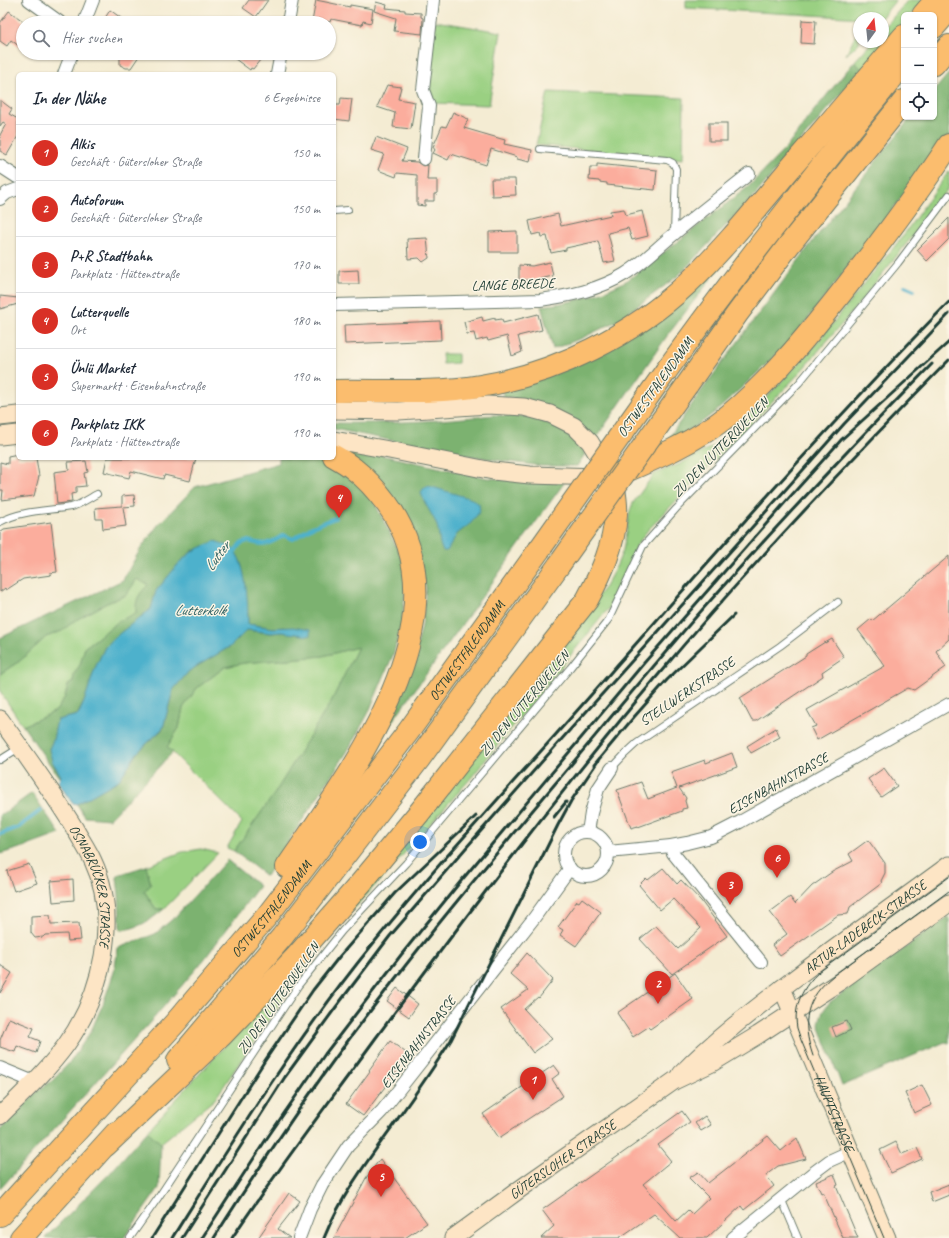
<!DOCTYPE html>
<html lang="de">
<meta charset="utf-8">
<style>
:root{--surface:#fff;--page:#f6f6f7;--text:#1f2937;--muted:#747a83;--line:#e0e1e3;--accent:#d93025}
body{margin:0;font-family:Caveat,sans-serif;background:var(--page);color:var(--text)}
.controls{position:absolute;right:12px;top:12px;display:grid;overflow:hidden;border-radius:6px;box-shadow:0 1px 3px #0004}
.controls button{width:36px;height:36px;display:grid;place-items:center;padding:0;border:0;border-bottom:1px solid var(--line);background:var(--surface);color:var(--text);font:20px sans-serif}
.compass{position:absolute;left:853px;top:12px;width:36px;height:36px;border-radius:50%;background:var(--surface);box-shadow:0 1px 3px #0004;rotate:15deg}
.you{position:absolute;left:420px;top:842px;width:14px;height:14px;margin:-10px;border:3px solid #fff;border-radius:50%;background:#1a73e8;box-shadow:0 0 0 6px #1a73e833}
.badge{display:grid;place-items:center;width:26px;height:26px;border-radius:50%;background:var(--accent);color:#fff;font-size:13px;font-weight:700}
.pin{position:absolute;translate:-50% -33px;filter:drop-shadow(0 1px 2px #0008)}
.pin::after{content:'';position:absolute;top:21px;width:14px;height:12px;background:inherit;clip-path:polygon(0 0,100% 0,50% 100%)}
.list{margin:0;padding:0;list-style:none}
h2{display:flex;justify-content:space-between;align-items:center;height:52px;margin:0;padding:0 16px;font-size:17px}
h2 small{font-size:13px;font-weight:400;color:var(--muted)}
.list li{display:grid;grid-template-columns:26px 1fr auto;gap:12px;align-items:center;box-sizing:border-box;height:56px;padding:0 16px;border-top:1px solid var(--line)}
.list b{display:block;font-size:15px;white-space:nowrap}
.list p{margin:0;font-size:13px;white-space:nowrap;color:var(--muted)}
.list em{font-size:13px;font-style:normal;color:var(--muted)}
.icon{flex:none;width:22px;height:22px;fill:none;stroke:currentColor;stroke-width:2;stroke-linecap:round;stroke-linejoin:round}
.map{position:relative;flex:none;width:949px;height:1238px;overflow:hidden}
.search{position:absolute;background:var(--surface);box-shadow:0 1px 3px #0004;left:16px;top:16px;width:320px;height:44px;display:flex;align-items:center;gap:10px;box-sizing:border-box;padding:0 14px;border-radius:22px;color:var(--muted);font-size:15px}
.panel{position:absolute;background:var(--surface);box-shadow:0 1px 3px #0004;left:16px;top:72px;width:320px;height:388px;border-radius:6px}
.map>svg:first-child{display:block}
.green{fill:#9ad082;stroke:#5c865b}
.forest{fill:#7bb270;stroke:#4d7852}
.water{fill:#4db1cc;stroke:#367780}
.lines{fill:none;stroke-linecap:round;stroke-linejoin:round}
.stream{stroke:#4db1cc;stroke-width:4}
.building{fill:#fbad9d}
.lane-casing{stroke:#6a7a6c;stroke-width:8}
.street-casing{stroke:#6a7a6c;stroke-width:14}
.secondary-casing{stroke:#6a7a6c;stroke-width:19}
.highway-casing{stroke:#6a7a6c;stroke-width:24}
.lane{stroke:#fff;stroke-width:6}
.street{stroke:#fff;stroke-width:12}
.secondary{stroke:#fde5c5;stroke-width:17}
.highway{stroke:#fbbd6e;stroke-width:22}
.tram{stroke:#1f3d34;stroke-width:1}
.rail{stroke:#1f3d34;stroke-width:3}
.highway-bridge-casing{stroke:#6a7a6c;stroke-width:24;stroke-linecap:butt}
.highway-bridge{stroke:#fbbd6e;stroke-width:22}
.labels{text-anchor:middle;stroke-width:3;stroke-linejoin:round;paint-order:stroke}
.street-label{font-size:14px;fill:#1f3d34;stroke:#fcf5e5}
.water-label{font-size:15px;font-style:italic;fill:#2d6062;stroke:#fcf5e5}
</style>
<div class="map">
<svg width="949" height="1238" viewBox="0 0 949 1238">
<rect width="100%" height="100%" fill="#fcf5e5"/>
<filter id="ink" filterUnits="userSpaceOnUse"><feTurbulence type="fractalNoise" baseFrequency=".025" numOctaves="2"/><feDisplacementMap in="SourceGraphic" scale="8" xChannelSelector="R" yChannelSelector="G"/><feConvolveMatrix kernelMatrix="1 2 1 2 8 2 1 2 1" color-interpolation-filters="sRGB"/></filter>
<filter id="wash" filterUnits="userSpaceOnUse"><feTurbulence type="fractalNoise" baseFrequency=".012" numOctaves="4" result="noise"/><feDisplacementMap in="SourceGraphic" scale="16" xChannelSelector="R" yChannelSelector="G"/><feGaussianBlur stdDeviation="0.9" result="paint"/><feColorMatrix in="noise" values="0 0 0 0 0 0 0 0 0 0 0 0 0 0 0 0 0 1.4 0 .05"/><feComposite in="paint" operator="in"/></filter>
<g filter="url(#wash)">
<rect width="100%" height="100%" fill="#f4ecd3"/>
<g class="green">
<path d="M686,0H896L881,18H864L686,8Z"/>
<path d="M908,0H924L911,15H904V22L862,69L854,62L872,42H883V29Z"/>
<path d="M435,21L501,32L489,105L432,103L427,90Z"/>
<path d="M859,28V42H860L846,55Z"/>
<path d="M548,92L684,98L683,159L536,145Z"/>
<path d="M949,171V187L927,218L848,317L794,379L647,531L637,545L619,590L608,609L471,778L401,857L333,932L301,972L215,1099L161,1143L147,1131L279,987L605,587L617,565L623,550L630,511L633,503L654,474L680,464L712,447L733,431L762,402L812,349L902,237Z"/>
<path d="M442,354H458V363L443,364Z"/>
<path d="M137,579L149,585L141,593L136,613L119,621L96,639L85,647L80,665L74,674L73,682L68,685L65,697L56,711L23,726L0,691V674L21,660L46,637L62,631L74,621L107,603L126,595Z"/>
<path d="M358,647L332,700L275,793L234,851L227,848L242,822L167,747L179,728L183,708L197,688L225,667L244,663L323,656Z"/>
<path d="M201,849L218,853L164,909H156L144,891L151,884L146,866L182,852Z"/>
</g>
<g class="forest">
<path d="M854,62L862,69L756,194L678,276L617,321L582,338L553,349L541,306C576,302 597,296 628,280L748,187L787,147L808,118Z"/>
<path d="M949,73V136L790,342L720,408L702,422L664,445L699,394L813,241L911,117H934V91Z"/>
<path d="M719,264L721,266L667,336L596,438L534,402L503,397L502,388L528,382Z"/>
<path d="M494,415C503,416 513,415 523,416C542,418 577,435 585,454L577,466H542L503,461L459,454L334,429V423C388,424 441,421 494,415Z"/>
<path d="M341,448L367,452L487,478L564,483L383,734L412,666L422,626L426,588L418,553Z"/>
<path d="M279,458H329L366,485L407,569L402,623L393,655L368,714L347,752L266,876L234,851L275,793L332,700L358,647L323,656L244,663L225,667L197,688L183,708L179,728L167,747L173,752L109,819L85,817L77,804L119,780L137,753L163,729L173,690L189,671L231,646L247,630L271,633L281,632L284,627L273,628L248,624V617L241,562L193,550L180,562L156,591L151,609L120,633L105,647L95,668L84,702L77,715L57,720L53,740L49,749L55,768L61,776L60,779L23,726L56,711L65,697L68,685L73,682L74,674L80,665L85,647L96,639L119,621L136,613C135,599 139,594 148,585L137,579L126,595L107,603L74,621L62,631L46,637L21,660L0,674V638L123,580L141,548L158,525L195,487L279,463Z"/>
<path d="M32,793L60,834L27,846L0,854V814L4,813Z"/>
<path d="M227,860L259,886L203,961L153,1019L0,1189V1130L40,1089L52,1081L71,1061L91,1031L103,1004L114,972L118,948L155,934L175,917Z"/>
<path d="M146,866L151,885L144,891L156,909H164C151,920 138,929 120,930L119,895L117,878L118,875Z"/>
<path d="M949,916V1043L945,1042L842,1086L819,1025C820,1015 824,1009 830,1002Z"/>
<path d="M147,1131L161,1143L159,1188L124,1238H45L110,1173Z"/>
</g>
<g class="water">
<path d="M429,486L472,499L479,504L480,511L471,523L457,534L447,551H443C438,543 440,534 437,526C433,514 424,505 421,492L424,488Z"/>
<path d="M215,541C220,543 228,545 232,548C247,561 248,606 248,624L273,628L293,627L310,630V636L281,632L271,633L247,630L231,646L189,671L173,690L163,728L137,753L119,780L77,804L72,803L58,782L61,776L52,761L49,749L53,740L57,720L78,715L84,702L95,668L105,647L120,633L151,609L156,591L180,562L193,551Z"/>
</g>
<g class="lines">
<g class="stream">
<path d="M905,286L914,290"/>
<path d="M232,556L240,544L248,541C265,546 268,545 284,535L293,539L312,527L335,518"/>
<path d="M0,834L19,827L41,810"/>
</g>
</g>
<g id="blocks">
<g class="building">
<path d="M249,0H268L256,17L243,8Z"/>
<path d="M316,0L350,7V5L373,9L371,23L363,21L362,25L331,19L330,22L324,21L323,23L312,22Z"/>
<path d="M376,2L387,5L386,8L405,10V12L421,13V17L423,18L422,34L394,31L396,18L374,11Z"/>
<path d="M110,10L128,23H102Z"/>
<path d="M9,11L23,21V49L11,40L7,46L0,41V23Z"/>
<path d="M802,20L816,21L814,44L801,43Z"/>
<path d="M120,53H141L131,68H126L120,65Z"/>
<path d="M227,53H252L260,60L253,69L251,68L250,70Z"/>
<path d="M387,85L401,87L398,99L415,102L411,129L393,127L395,113L377,107Z"/>
<path d="M341,98L352,99L349,121L334,119V105H340Z"/>
<path d="M0,100L12,109L9,114L18,119V136L7,155L0,151V135L6,124L3,122L0,126Z"/>
<path d="M453,112L468,119L464,128L505,140L504,144L532,150L530,162L517,159V157L491,149L486,165L451,154L448,160L433,153L435,150L433,147L442,126L446,127Z"/>
<rect x="709" y="123" width="18" height="18"/>
<path d="M376,137L407,149L402,161L417,162L423,166L428,165L427,180H437V194H434V201H425V206L417,205V175L397,173L396,177L378,170L384,154L371,150Z"/>
<path d="M597,164L657,170L655,190L607,185V183L599,182V181L589,180L590,167H597Z"/>
<path d="M491,179H515L516,195L492,196Z"/>
<path d="M624,209L626,215L642,211L648,236L632,240L628,228L608,233L615,261L604,263L598,241L566,248V250L551,253L547,236L541,237L540,233L532,235L529,221L558,214L561,226L611,215L610,211Z"/>
<path d="M949,218V239L927,261L917,250Z"/>
<path d="M517,231V252H489V232Z"/>
<path d="M427,238L429,258L423,262L419,258L408,259L407,239Z"/>
<path d="M550,262L553,276L535,280H519V265L532,266Z"/>
<path d="M358,270L359,284H339V271Z"/>
<path d="M0,296L18,298V304L0,309Z"/>
<path d="M538,314L542,330L518,336L522,352L512,356L507,336L488,341L487,338L476,341L474,333L467,334L464,322L482,317L483,321L495,318V320L502,319L503,323Z"/>
<path d="M440,321L441,340L345,344L344,325Z"/>
<path d="M18,454V458H36L39,476L34,496L2,500L3,490H0V462L8,464V456Z"/>
<path d="M107,458H196L190,481L164,475L163,479L131,471L129,478L104,472Z"/>
<path d="M86,461L88,472L84,473L86,486L76,487V493L71,494L72,502L57,504L54,472L69,470L68,462Z"/>
<path d="M134,495L135,506L123,507L126,526L103,529L102,519H96L95,508L122,506V496Z"/>
<path d="M51,522L57,572L50,573L51,575L23,579L6,590L5,588L0,592V532L4,529Z"/>
<path d="M949,556V639L936,651L946,667L914,690L908,688L817,740L811,728L816,726L807,710L885,666L858,630L871,619L872,621Z"/>
<path d="M832,639L844,657L822,672L823,676L756,721H752L740,698L806,656V654L825,642V643Z"/>
<path d="M776,728L780,737L751,753L747,746Z"/>
<path d="M732,753L737,767L679,788L686,798L685,801L687,808L682,809V811L638,827V826L631,828L617,790L641,782L648,799L677,788L671,772L705,760L706,763Z"/>
<path d="M884,768L897,786L881,797L868,779Z"/>
<path d="M868,840L885,863V873L881,881L882,883L850,907L848,914L838,915L780,956L772,945L787,934L770,912L790,897L795,904L812,886L832,872L853,861L849,854Z"/>
<path d="M29,864L37,883L14,891L7,871Z"/>
<path d="M663,868L677,884L681,880L701,901L727,936L672,974L640,939L656,926L678,949L701,928L673,899L660,910L639,885L646,878L648,880Z"/>
<path d="M73,879L74,900L53,902L51,881Z"/>
<path d="M582,898L601,912L576,946L560,935L563,930L558,927L577,901L579,902Z"/>
<path d="M50,915L51,924L79,923L81,940L68,941L67,934L45,935L43,937L35,938L31,933V916Z"/>
<path d="M527,953L553,980L539,998L538,997L524,1009L552,1039L533,1053L501,1009L528,990L510,974Z"/>
<path d="M0,965L12,973L0,993Z"/>
<path d="M675,973L693,999L650,1029L648,1027L633,1037L617,1013Z"/>
<path d="M397,988L418,1004L409,1017L387,1001Z"/>
<path d="M9,1018L34,1028L30,1037L40,1041L36,1053L17,1046L15,1052L0,1047V1040Z"/>
<path d="M847,1021L851,1030L836,1037L832,1027Z"/>
<path d="M390,1041L409,1055L363,1116L346,1104L370,1071L369,1070Z"/>
<path d="M554,1065L560,1073L552,1079L563,1096L499,1138L483,1114Z"/>
<path d="M922,1085L932,1105L914,1113L905,1093Z"/>
<path d="M682,1111L690,1122L658,1145L671,1161L643,1184L676,1221L688,1210L692,1214L709,1198L689,1178L698,1172L708,1183L768,1136L781,1151L797,1138L806,1159L778,1166L766,1175L774,1186L744,1210L741,1206L707,1238H680L654,1214L619,1238H541L554,1226L542,1210Z"/>
<path d="M705,1116L711,1125L701,1131L695,1123Z"/>
<path d="M896,1142L902,1154L917,1148L922,1159L891,1173L880,1150Z"/>
<path d="M380,1159L427,1223L405,1238H334L366,1178Z"/>
<path d="M834,1174L838,1185L836,1186L858,1238H843L823,1192L821,1193L816,1182Z"/>
<path d="M949,1184V1195L932,1202L929,1192Z"/>
<path d="M289,1193L300,1201L278,1229L290,1238H258Z"/>
</g>
</g>
</g>
<g filter="url(#ink)">
<use href="#blocks" fill-opacity="0" stroke="#6a7a6c" stroke-width="1"/>
<g class="lines">
<defs>
<g id="lane">
<path d="M540,149L667,160L673,163L676,169L674,233"/>
<path d="M334,211L348,210"/>
<path d="M0,522C22,510 47,511 71,507C80,505 89,498 97,494"/>
<path d="M0,760L19,748"/>
<path d="M612,768L625,754L637,743L780,646L838,602"/>
<path d="M781,1198L798,1238"/>
<path d="M130,1238L158,1198L298,986L342,931L406,863L570,668L609,619L643,546L676,509L799,383L898,263L949,195"/>
</g>
<g id="street">
<path d="M29,0L61,23"/>
<path d="M84,23L93,0"/>
<path d="M288,23L292,0"/>
<path d="M64,74L72,53"/>
<path d="M277,74L281,53"/>
<path d="M424,159L429,106L423,90L433,0"/>
<path d="M0,166L17,177"/>
<path d="M0,199L7,193L18,189"/>
<path d="M334,305L540,300C569,296 599,290 625,274C643,263 658,247 674,234C699,213 724,194 749,174"/>
<path d="M588,832L591,813L598,789L612,768"/>
<circle cx="586" cy="854" r="22"/>
<path d="M671,846L673,853L761,962"/>
<path d="M608,852L671,846L687,843L711,837L740,822L949,704"/>
<path d="M0,1068L34,1082"/>
<path d="M299,1238L310,1209L322,1185L348,1146L382,1111L534,918L570,868"/>
<path d="M733,1238L813,1173L829,1161L851,1151"/>
</g>
<g id="secondary">
<path d="M334,410L399,411L488,405L524,407L550,414L574,426L590,442L607,470"/>
<path d="M0,417L18,415"/>
<path d="M0,436L18,434"/>
<path d="M334,440L384,449L493,471L530,475L601,477"/>
<path id="s1" d="M0,719C26,755 52,791 75,829C81,840 88,850 93,861C120,918 102,995 66,1045C47,1071 23,1093 0,1116"/>
<path id="s2" d="M782,988L887,1238"/>
<path id="s3" d="M681,1074C714,1040 752,1011 790,982C842,942 896,904 949,865"/>
<path id="s4" d="M453,1238L520,1189L674,1081L712,1063L758,1035L839,982L949,903"/>
</g>
<g id="highway">
<path d="M923,15L936,0"/>
<path d="M934,27L949,10"/>
<path d="M934,64L949,46"/>
<path d="M666,371C742,265 823,164 904,63"/>
<path d="M687,385L737,314L789,245L904,101"/>
<path d="M334,391C382,390 432,394 480,386C555,374 633,335 688,283C724,249 756,209 788,171C827,126 865,81 904,36"/>
<path d="M287,867C351,773 470,617 387,504C378,492 367,479 354,469C348,464 341,460 334,456"/>
<path d="M178,1060L282,937L419,759L559,565"/>
<path d="M106,1145L223,1034L297,956L361,883L419,813L587,600C602,572 614,546 616,514C617,502 614,489 612,477C652,460 694,443 729,415C775,377 813,329 849,283C884,238 918,193 949,145"/>
<path id="s5" d="M0,1215L175,1023L267,916L408,732L539,550"/>
<path d="M21,1238L116,1133"/>
</g>
</defs>
<use href="#lane" class="lane-casing"/>
<use href="#street" class="street-casing"/>
<use href="#secondary" class="secondary-casing"/>
<use href="#highway" class="highway-casing"/>
<use href="#lane" class="lane"/>
<use href="#street" class="street"/>
<use href="#secondary" class="secondary"/>
<use href="#highway" class="highway"/>
<g class="tram">
<path d="M813,1056C801,1021 805,999 834,975L949,891"/>
<path d="M884,1238L801,1040C800,1036 798,1032 797,1028C793,1006 803,986 819,972L949,877"/>
</g>
<g class="rail">
<path d="M594,765L634,717L667,680L734,615"/>
<path d="M554,817L566,802"/>
<path d="M152,1238L264,1062L313,990L339,957L395,893L476,816"/>
<path d="M172,1238C235,1138 297,1037 372,945C450,848 537,758 618,664C694,578 769,492 847,409C881,373 914,337 949,302"/>
<path d="M182,1238L285,1077L336,1007L390,936L465,849L568,732L754,525L844,424L949,314"/>
<path d="M202,1238L265,1141L325,1054L401,955L461,881L644,663L789,498L842,439L949,342"/>
<path d="M214,1238C261,1164 309,1092 362,1022C428,934 499,850 570,766C616,711 662,655 710,601C782,520 856,441 932,364"/>
<path d="M232,1238C277,1170 327,1105 375,1039C467,915 559,792 659,674C751,565 849,461 949,360"/>
<path d="M324,1238C341,1196 368,1160 394,1124C414,1096 433,1069 451,1040L558,825L571,801L598,761"/>
</g>
<defs>
<g id="highway-bridge">
<path d="M539,550L666,371"/>
<path d="M559,565L687,385"/>
</g>
</defs>
<use href="#highway-bridge" class="highway-bridge-casing"/>
<use href="#highway-bridge" class="highway-bridge"/>
</g>
</g>
<g class="labels">
<g class="street-label">
<text transform="translate(513 284) rotate(-2)" y="5">LANGE BREEDE</text>
<text transform="translate(655 387) rotate(-54)" y="5">OSTWESTFALENDAMM</text>
<text transform="translate(720 447) rotate(-46)" y="5">ZU DEN LUTTERQUELLEN</text>
<text dy="5" stroke="none"><textPath href="#s5" startOffset="733">OSTWESTFALENDAMM</textPath></text>
<text transform="translate(687 691) rotate(-34)" y="5">STELLWERKSTRASSE</text>
<text transform="translate(524 703) rotate(-50)" y="5">ZU DEN LUTTERQUELLEN</text>
<text transform="translate(778 783) rotate(-29)" y="5">EISENBAHNSTRASSE</text>
<text dy="5" stroke="none"><textPath href="#s1" startOffset="194">OSNABRÜCKER STRASSE</textPath></text>
<text dy="5" stroke="none"><textPath href="#s5" startOffset="409">OSTWESTFALENDAMM</textPath></text>
<text dy="5" stroke="none"><textPath href="#s3" startOffset="236">ARTUR-LADEBECK-STRASSE</textPath></text>
<text transform="translate(278 998) rotate(-55)" y="5">ZU DEN LUTTERQUELLEN</text>
<text transform="translate(418 1042) rotate(-52)" y="5">EISENBAHNSTRASSE</text>
<text dy="5" stroke="none"><textPath href="#s2" startOffset="136">HAUPTSTRASSE</textPath></text>
<text dy="5" stroke="none"><textPath href="#s4" startOffset="135">GÜTERSLOHER STRASSE</textPath></text>
</g>
<g class="water-label">
<text transform="translate(217 556) rotate(-54)" y="5">Lutter</text>
<text x="200" y="615">Lutterkolk</text>
</g>
</g>
</svg>
<div class="controls">
<button>+</button>
<button>−</button>
<button><svg class="icon" aria-label="locate" viewBox="0 0 24 24"><circle cx="12" cy="12" r="6"/><path d="M12 2v4M12 18v4M2 12h4M18 12h4"/></svg></button>
</div>
<svg class="compass" viewBox="-18 -18 36 36"><path d="M0-13l5 13h-10z" fill="#e53935"/><path d="M0 13l5-13h-10z" fill="#747a83"/></svg>
<div class="you"></div>
<div class="pin badge" style="left:533px;top:1100px">1</div>
<div class="pin badge" style="left:658px;top:1004px">2</div>
<div class="pin badge" style="left:730px;top:905px">3</div>
<div class="pin badge" style="left:339px;top:518px">4</div>
<div class="pin badge" style="left:381px;top:1197px">5</div>
<div class="pin badge" style="left:777px;top:878px">6</div>
<div class="search"><svg class="icon" aria-label="search" viewBox="0 0 24 24"><circle cx="10" cy="10" r="6"/><path d="M15 15l6 6"/></svg>Hier suchen</div>
<section class="panel">
<h2>In der Nähe<small>6 Ergebnisse</small></h2>
<ul class="list">
<li><span class="badge">1</span><div><b>Alkis</b><p>Geschäft · Gütersloher Straße</p></div><em>150 m</em></li>
<li><span class="badge">2</span><div><b>Autoforum</b><p>Geschäft · Gütersloher Straße</p></div><em>150 m</em></li>
<li><span class="badge">3</span><div><b>P+R Stadtbahn</b><p>Parkplatz · Hüttenstraße</p></div><em>170 m</em></li>
<li><span class="badge">4</span><div><b>Lutterquelle</b><p>Ort</p></div><em>180 m</em></li>
<li><span class="badge">5</span><div><b>Ünlü Market</b><p>Supermarkt · Eisenbahnstraße</p></div><em>190 m</em></li>
<li><span class="badge">6</span><div><b>Parkplatz IKK</b><p>Parkplatz · Hüttenstraße</p></div><em>190 m</em></li>
</ul>
</section>
</div>
